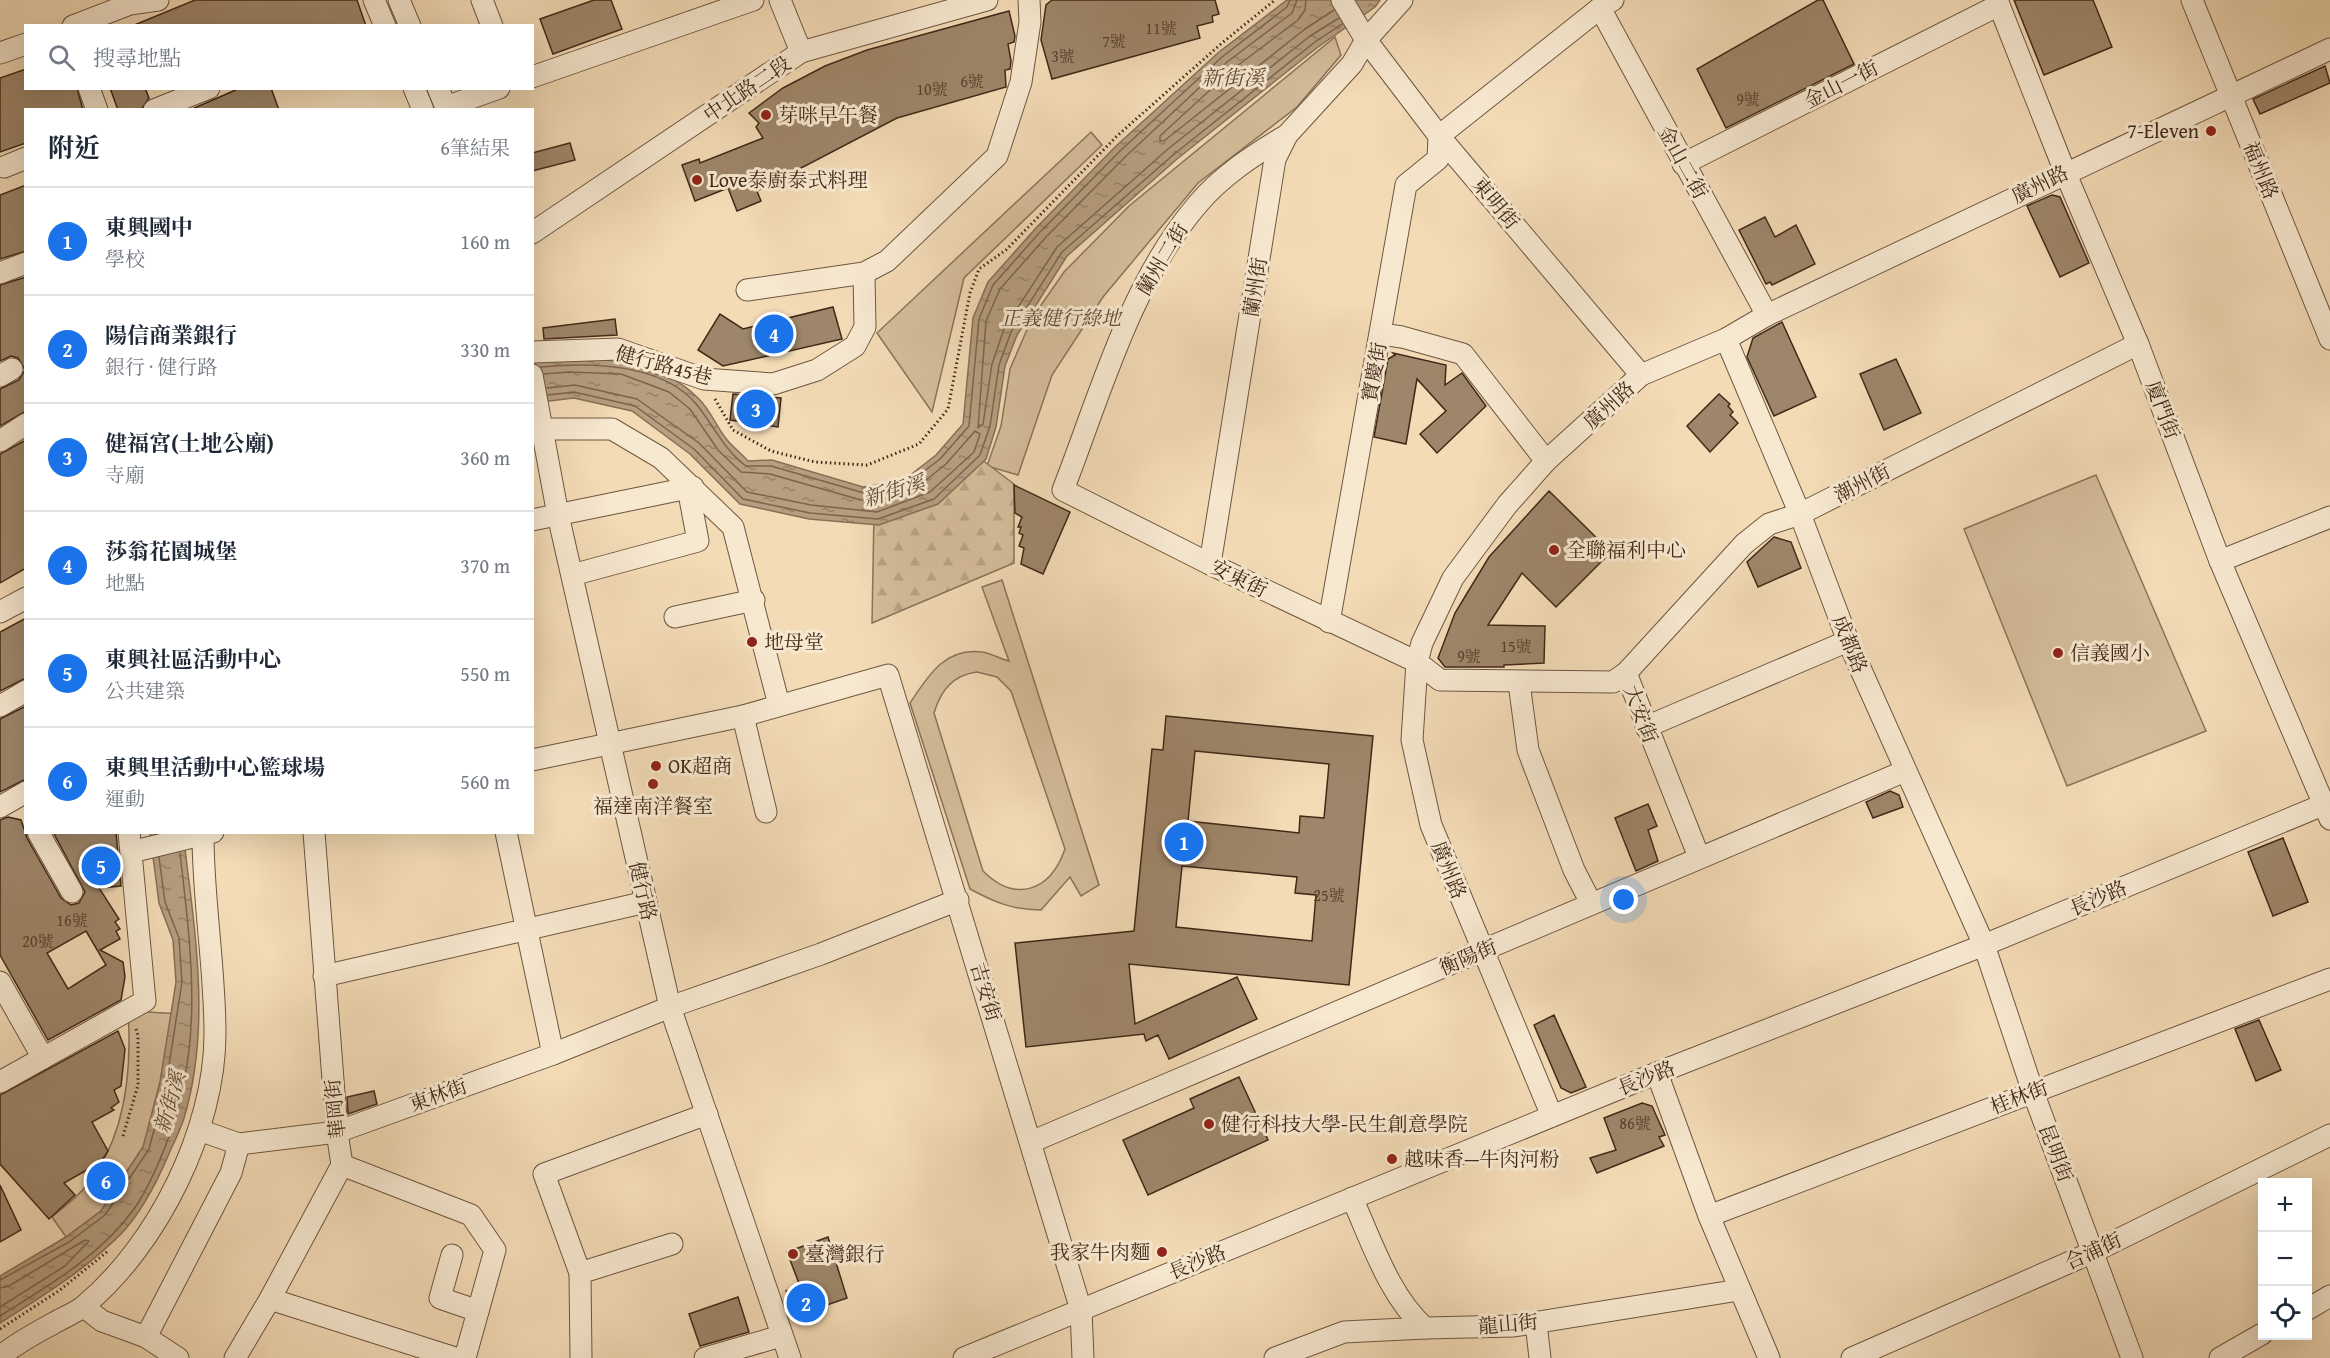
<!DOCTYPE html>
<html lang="zh-TW">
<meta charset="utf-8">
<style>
:root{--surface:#fff;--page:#f2f2f3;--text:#1f2937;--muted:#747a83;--line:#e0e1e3;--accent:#1a73e8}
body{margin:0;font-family:"Gentium Book Plus","Noto Serif TC",serif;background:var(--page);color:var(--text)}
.controls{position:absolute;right:18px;bottom:18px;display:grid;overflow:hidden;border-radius:0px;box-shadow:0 6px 24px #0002}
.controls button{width:54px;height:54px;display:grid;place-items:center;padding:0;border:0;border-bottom:2px solid var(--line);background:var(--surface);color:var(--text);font:30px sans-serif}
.you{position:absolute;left:1624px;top:900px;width:21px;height:21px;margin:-15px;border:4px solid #fff;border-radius:50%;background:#1a73e8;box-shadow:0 0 0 9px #1a73e833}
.badge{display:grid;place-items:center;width:39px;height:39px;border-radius:50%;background:var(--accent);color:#fff;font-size:20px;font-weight:700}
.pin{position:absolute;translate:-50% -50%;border:3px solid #fff;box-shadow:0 2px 6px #0006}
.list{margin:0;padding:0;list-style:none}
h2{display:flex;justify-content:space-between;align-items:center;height:78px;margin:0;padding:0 24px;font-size:26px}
h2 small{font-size:20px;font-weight:400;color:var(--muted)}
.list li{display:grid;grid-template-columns:39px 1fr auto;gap:18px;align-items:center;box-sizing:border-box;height:108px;padding:0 24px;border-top:2px solid var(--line)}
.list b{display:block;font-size:22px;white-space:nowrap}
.list p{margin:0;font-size:20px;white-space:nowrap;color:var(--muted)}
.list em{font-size:20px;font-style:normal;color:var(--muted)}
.icon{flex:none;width:33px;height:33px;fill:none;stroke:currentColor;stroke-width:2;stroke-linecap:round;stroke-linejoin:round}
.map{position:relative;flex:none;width:2330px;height:1358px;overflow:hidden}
.search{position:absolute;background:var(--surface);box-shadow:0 6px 24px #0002;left:24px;top:24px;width:510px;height:66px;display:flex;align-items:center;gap:15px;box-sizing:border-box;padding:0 21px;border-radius:0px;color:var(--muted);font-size:22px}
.panel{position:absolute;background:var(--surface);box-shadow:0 6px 24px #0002;left:24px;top:108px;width:510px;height:726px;border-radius:0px}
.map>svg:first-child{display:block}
.green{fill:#d5bd9b;stroke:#8b735a;stroke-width:1.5;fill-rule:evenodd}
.forest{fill:url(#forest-firs);stroke:#8b735a;stroke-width:1.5}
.water{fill:url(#water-ripples);stroke:#876f56;stroke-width:1.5}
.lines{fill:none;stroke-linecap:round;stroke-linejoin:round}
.shore{stroke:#7c644c;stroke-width:1.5}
.building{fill:#9e866a;stroke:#412918;stroke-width:1.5;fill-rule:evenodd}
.minor-casing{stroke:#6e5640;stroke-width:23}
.path{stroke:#412918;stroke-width:3;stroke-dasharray:1.5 3;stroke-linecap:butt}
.minor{stroke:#f7e8d0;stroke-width:21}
.poi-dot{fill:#8f2418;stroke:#f7e8d0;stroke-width:2}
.labels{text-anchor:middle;stroke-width:6;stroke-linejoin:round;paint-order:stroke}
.number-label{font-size:16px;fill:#58402c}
.street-label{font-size:20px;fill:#412918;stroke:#f7e8d0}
.poi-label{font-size:20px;fill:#412918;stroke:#f7e8d0;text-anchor:start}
.park-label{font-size:20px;font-style:italic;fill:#5f4732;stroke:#f7e8d0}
.water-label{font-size:21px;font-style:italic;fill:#644c37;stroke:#f7e8d0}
</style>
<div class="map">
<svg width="2330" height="1358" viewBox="0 0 2330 1358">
<defs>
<pattern id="forest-firs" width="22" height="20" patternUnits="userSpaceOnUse" patternTransform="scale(1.5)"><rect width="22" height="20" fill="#d5bd9b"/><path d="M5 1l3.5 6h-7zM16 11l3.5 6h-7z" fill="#b8a285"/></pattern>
<pattern id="water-ripples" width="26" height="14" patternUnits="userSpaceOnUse" patternTransform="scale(1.5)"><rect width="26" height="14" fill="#b69e80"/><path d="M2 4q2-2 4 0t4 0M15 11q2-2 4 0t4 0" fill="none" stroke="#968168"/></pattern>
</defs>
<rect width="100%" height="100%" fill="#f3dbb6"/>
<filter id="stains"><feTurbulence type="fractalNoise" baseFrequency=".00333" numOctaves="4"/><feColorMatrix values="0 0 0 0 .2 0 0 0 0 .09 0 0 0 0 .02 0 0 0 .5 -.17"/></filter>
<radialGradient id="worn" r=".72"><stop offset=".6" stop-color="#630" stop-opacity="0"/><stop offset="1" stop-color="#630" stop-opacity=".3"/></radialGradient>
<g class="green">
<path d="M1335,37L1341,55L1297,107L1198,183L1103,297L1052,375L1018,475L987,466L1001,426L1010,369L1032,318L1064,272L1129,206Z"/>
<path d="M1091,132L1102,145L964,278L932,412L877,333Z"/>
<path d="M2096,475L2206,731L2067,786L1964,529Z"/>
<path d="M1002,580L1099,885L1081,896L1070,877L1041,910C1013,910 994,902 970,889L910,703C928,676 945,647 982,652C991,653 1000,659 1009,661L982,587ZM977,672L997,677L1011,691L1065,849C1050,892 1015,903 983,871L934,713C941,690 953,675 977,672Z"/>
<path d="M128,1011L182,1014L179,1065L143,1147L101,1211L66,1237L52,1217C63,1207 77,1198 86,1186C126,1138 132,1071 128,1011Z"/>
</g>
<path class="forest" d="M973,453L1014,484V563L872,623L874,512Z"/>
<g class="water">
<path d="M1287,0H1380L1375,7L1318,47L1177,159L1067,256L1017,335L1005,366L996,427L986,459L938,504L879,525L809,519L740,504L690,454L632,411L574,398L533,403L532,362C589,356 656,355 699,399C711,411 717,428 728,441C734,448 742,454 748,461L772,460L863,487L904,480L936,455L963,424L973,318L988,282L1036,228L1115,147L1219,52Z"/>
<path d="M150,833H183C194,926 212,1026 184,1118C180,1131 173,1144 168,1156C156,1184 142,1212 121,1234C85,1270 43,1296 0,1323V1276L66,1237L101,1211L143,1147L160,1082L176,982L173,940L159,903Z"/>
</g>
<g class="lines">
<g class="shore">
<path d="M1297,0L1292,13L1227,62L1125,157L1046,237L1000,289L986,321L978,428L983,424L992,364L1004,329L1057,247L1168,149L1310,36L1339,18"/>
<path d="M1306,0L1305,10L1298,20L1233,69L1160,136V141H1164L1305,29L1334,10"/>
<path d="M541,367C589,362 663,363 697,405C714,426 724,450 746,466H771L864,493L906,485L940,459L969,426L979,319L993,285L1040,232L1120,151L1222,57L1287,7L1290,0"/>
<path d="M544,374L569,372L621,374L669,392L690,409L718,450L741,472L770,474L861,500L911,492L946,464L975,431L980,434L974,452L930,492L877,512L811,505L747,492L699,443L637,399L575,385L547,388"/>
<path d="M548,395L574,392L635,406L694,449L743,499L810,513L878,519L934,499L980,455L990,426L999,365L1011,332L1062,252L1173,155L1315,42L1342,24"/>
<path d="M0,1280L69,1242L105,1215L149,1149L166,1084L182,982L179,938L165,902L159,857"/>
<path d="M0,1288L9,1286L85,1240L89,1241L65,1266L0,1307"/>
<path d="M0,1316C48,1286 100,1256 134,1209C146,1192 155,1172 163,1152C205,1051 192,958 180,853"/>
</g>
</g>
<g class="building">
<path d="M195,0H357L366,26H132Z"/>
<path d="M594,0H611L622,29L553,54L540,19Z"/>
<path d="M1052,0H1215L1219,14L1212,16L1213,22L1197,26L1200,38L1052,79L1041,40L1046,5Z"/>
<path d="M1818,0H1823L1854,64L1726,128L1697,69Z"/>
<path d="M2014,0H2093L2112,47L2044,75Z"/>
<path d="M1009,11L1015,36L1014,42L1008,44L1011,61L1010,69L1005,70L1006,87L897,118L757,191L761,201L737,211L728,188L695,201L682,165L699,159L700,163L763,138L756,127L759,123L749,113L783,88L825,66L867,50Z"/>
<path d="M2325,66L2330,83L2260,114L2253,99Z"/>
<path d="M26,69V88H77L83,110H26V143L0,152V78Z"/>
<path d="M110,88H145L149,98L141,110H118Z"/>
<path d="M240,88H271L279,110H190Z"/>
<path d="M570,143L575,160L532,171V153Z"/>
<path d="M26,185V251L0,259V195Z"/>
<path d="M2052,195L2060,197L2089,263L2060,277L2027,206Z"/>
<path d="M1765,217L1775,237L1796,225L1815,264L1772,285L1770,282L1766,284L1739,230Z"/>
<path d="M26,277V411L0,426V389L19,380L25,370L18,358L11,356L0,361V285Z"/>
<path d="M833,307L842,339L723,366L698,350L720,314L743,329Z"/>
<path d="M615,319L617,335L544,339L543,328Z"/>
<path d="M1782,322L1816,397L1774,416L1747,357L1753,338Z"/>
<path d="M1393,353L1446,365L1445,385L1462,373L1486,406L1437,453L1420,434L1446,411L1417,379L1406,444L1374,437L1388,359L1395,355Z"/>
<path d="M1896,359L1921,413L1884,430L1860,374Z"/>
<path d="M733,394L781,398L778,427L730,420Z"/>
<path d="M1719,394L1730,404L1728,406L1733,412L1730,415L1738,423L1710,452L1687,426Z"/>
<path d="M26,440V568L0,583V454Z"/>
<path d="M1014,485L1070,512L1043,574L1021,564L1024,548L1019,546L1023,535L1019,533L1021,527H1018L1022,517L1015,513Z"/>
<path d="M1549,491L1611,552L1556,607L1522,573L1488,625L1545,626L1544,663L1504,665V667H1445L1438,658L1455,613L1489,557Z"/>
<path d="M1774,537L1791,542L1801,568L1758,587L1747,562Z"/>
<path d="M26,618V678L0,691V632Z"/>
<path d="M26,706V779L0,792V719Z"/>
<path d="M1166,716L1373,736L1349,985L1129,964L1135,1024L1237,977L1257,1019L1169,1059L1158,1035L1146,1041L1144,1034L1026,1047L1015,943L1134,931L1152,749L1163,750ZM1195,751L1329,764L1324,818L1300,816L1299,833L1188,821ZM1182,866L1297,877L1295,893L1316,895L1312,941L1176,927Z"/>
<path d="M1890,791L1899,795L1903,807L1873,818L1866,802Z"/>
<path d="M1648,804L1657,826L1648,830L1658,861L1636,871L1615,818Z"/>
<path d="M8,817L21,820L27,838L61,898L71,905L79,903L85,892L53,832H116L121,886L99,888L119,919L115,922L120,929L116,931L120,939L100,950L123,962L125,977L121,1000L48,1040L0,955V820ZM86,931L106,965L68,989L47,953Z"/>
<path d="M2283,838L2308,902L2273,916L2248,852Z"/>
<path d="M1554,1015L1586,1087L1571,1093L1561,1088L1534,1025Z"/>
<path d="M2259,1020L2281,1070L2256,1081L2235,1029Z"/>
<path d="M118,1031L125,1049L121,1086L114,1090L119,1102L111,1108L114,1110L92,1122L108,1151L101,1162L64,1183L75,1195L49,1219L0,1164V1095Z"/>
<path d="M1239,1077L1268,1140L1148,1195L1123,1140L1194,1108L1190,1099Z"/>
<path d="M374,1091L377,1104L348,1114L347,1097Z"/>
<path d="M1642,1103L1652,1106L1665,1135L1659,1137L1664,1146L1597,1173L1590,1158L1616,1150L1604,1118Z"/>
<path d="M0,1185L21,1230L0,1242Z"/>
<path d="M828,1237L847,1298L795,1316L786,1291L800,1286L787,1252Z"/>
<path d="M738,1297L749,1332L700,1346L689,1314Z"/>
</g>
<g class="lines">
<defs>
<g id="minor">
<path d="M374,0L385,26"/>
<path d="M399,0L410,26"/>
<path d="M482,0L492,26"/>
<path d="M780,0L801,52"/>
<path d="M1342,0L1366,40L1439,136L1641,375"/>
<path d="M1997,0L2065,172L2138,344L2220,561L2330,819"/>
<path d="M2192,0L2330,339"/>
<path d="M1600,8L1767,315"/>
<path d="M73,26L130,4L158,0"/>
<path d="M0,53L26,44"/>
<path d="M532,77L753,0"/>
<path d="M89,88L97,110"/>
<path d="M414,88L423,110"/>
<path d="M438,88L447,110"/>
<path d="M446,107L499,88"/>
<path d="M154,110L209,88"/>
<path d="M1287,135C1255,154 1221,176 1197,205C1130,284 1100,395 1063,490L1210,564L1417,662L1440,680L1613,682L1626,673L1744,544L1769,524L1800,514L2138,344"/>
<path d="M1683,164L1999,5"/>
<path d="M4,167L26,158"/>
<path d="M532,233L801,52L987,0"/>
<path d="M0,273L26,263"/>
<path d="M747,290L864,273L887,261L997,156L1021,82L1030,22L1029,0"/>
<path d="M1381,334L1402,337L1463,354L1546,461"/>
<path d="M1726,339L1800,514L1848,641L1984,945L2033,1092L2132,1358"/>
<path d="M532,352L618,349L704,379L773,384L817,370L855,346L865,327L864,273"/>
<path d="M532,375L558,515L670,1007L790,1358"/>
<path d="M0,376L12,369"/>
<path d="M532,427L543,429H612L661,458L733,527L779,705"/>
<path d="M0,441L26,424"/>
<path d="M532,520L693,487"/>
<path d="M2220,561L2330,517"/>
<path d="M1210,564L1275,159L1287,135L1352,64L1366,40L1402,0"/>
<path d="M572,575L698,541L688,488"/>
<path d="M0,612L26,598"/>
<path d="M675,617L754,600"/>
<path d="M1329,622L1406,185L1438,159L1439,136L1600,8L1613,0"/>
<path d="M1626,673L1699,857"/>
<path d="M1519,683L1528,750L1574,870L1591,903"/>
<path d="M0,706L26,691"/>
<path d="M743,716L766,812"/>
<path d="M1646,727L1848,641"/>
<path d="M532,760L743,716L888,675L1081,1310L1083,1358"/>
<path d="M0,807L26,792"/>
<path d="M38,832L72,892"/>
<path d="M506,832L553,1054"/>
<path d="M131,852L213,832"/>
<path d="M324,976L646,902"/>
<path d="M0,982L43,1058"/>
<path d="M1657,1073L1709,1216L1769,1358"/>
<path d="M0,1082L145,1001L129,832"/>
<path d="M1552,1116L1431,825L1412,740L1417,662L1422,643L1453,578L1507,505L1546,461L1641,375L1726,339L1767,315L2330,49"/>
<path d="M199,1130L239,1144L337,1132L553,1054L670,1007L821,954L958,900"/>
<path d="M1031,1142L1905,771"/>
<path d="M342,1165L471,1215L495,1250L465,1358"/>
<path d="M1352,1198C1372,1242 1389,1296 1425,1328L1514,1326L1739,1290"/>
<path d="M1709,1216L2330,979"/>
<path d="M452,1255L440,1298L478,1311"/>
<path d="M580,1273L672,1244"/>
<path d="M270,1299L455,1358"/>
<path d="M84,1307L102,1321L146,1337L178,1358"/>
<path d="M2308,1309L2330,1296"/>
<path d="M1536,1323L1540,1358"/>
<path d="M146,1337L231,1173L239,1144"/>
<path d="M0,1357C16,1343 36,1333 54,1323C64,1317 76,1313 85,1305C158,1244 215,1129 215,1034C215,967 203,901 203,835"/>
<path d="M235,1358L270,1299L342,1165L337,1132L314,832"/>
<path d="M581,1358L580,1273L544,1174L707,1114"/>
<path d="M705,1358L781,1336"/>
<path d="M964,1358L1657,1073L1984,945L2330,802"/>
<path d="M1275,1358L1344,1332L1425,1328"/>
<path d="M1852,1358L2093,1252L2330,1135"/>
<path d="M2220,1358L2262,1334"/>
</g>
</defs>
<use href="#minor" class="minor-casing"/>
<g class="path">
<path d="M715,399L733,430L771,451L815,462L867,465L919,444L948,409L970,293L979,269L1006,250L1117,136L1222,43L1275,0"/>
<path d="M123,1136L138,1085V1036L136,1029"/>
<path d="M0,1329L60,1290L108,1251"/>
</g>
<use href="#minor" class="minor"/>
</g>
<g class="poi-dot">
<circle cx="766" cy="115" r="6"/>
<circle cx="2211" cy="131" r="6"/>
<circle cx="697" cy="180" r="6"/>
<circle cx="1554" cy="550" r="6"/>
<circle cx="752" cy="642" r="6"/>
<circle cx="2058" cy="653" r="6"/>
<circle cx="656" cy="766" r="6"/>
<circle cx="653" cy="784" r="6"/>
<circle cx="1209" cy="1124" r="6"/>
<circle cx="1392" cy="1159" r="6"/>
<circle cx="1162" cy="1252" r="6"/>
<circle cx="793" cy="1254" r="6"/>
</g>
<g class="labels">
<g class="number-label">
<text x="1161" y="34">11號</text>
<text x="1114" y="47">7號</text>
<text x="1063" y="62">3號</text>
<text x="972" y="87">6號</text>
<text x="932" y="95">10號</text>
<text x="1748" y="105">9號</text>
<text x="1516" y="652">15號</text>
<text x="1469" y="662">9號</text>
<text x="1329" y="901">25號</text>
<text x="72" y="926">16號</text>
<text x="38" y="947">20號</text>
<text x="1635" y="1129">86號</text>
</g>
<g class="street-label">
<text transform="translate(1841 84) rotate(-27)" y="7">金山一街</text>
<text transform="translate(747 89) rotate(-34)" y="7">中北路二段</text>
<text transform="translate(1683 162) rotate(61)" y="7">金山二街</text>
<text transform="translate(2261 170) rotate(68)" y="7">福州路</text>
<text transform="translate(2040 184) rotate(-26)" y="7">廣州路</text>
<text transform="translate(1496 203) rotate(50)" y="7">東明街</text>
<text transform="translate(1162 259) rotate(-59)" y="7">蘭州二街</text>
<text transform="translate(1255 287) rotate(-81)" y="7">蘭州街</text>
<text transform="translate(664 365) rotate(15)" y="7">健行路45巷</text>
<text transform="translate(1374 372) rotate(-80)" y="7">寶慶街</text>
<text transform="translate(1609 405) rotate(-42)" y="7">廣州路</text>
<text transform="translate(2163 410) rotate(69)" y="7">廈門街</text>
<text transform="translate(1862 483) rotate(-27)" y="7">潮州街</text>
<text transform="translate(1239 578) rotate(26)" y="7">安東街</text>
<text transform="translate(1850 644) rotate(68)" y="7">成都路</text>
<text transform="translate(1641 714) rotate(69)" y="7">大安街</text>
<text transform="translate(1449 870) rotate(68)" y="7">廣州路</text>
<text transform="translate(643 891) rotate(77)" y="7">健行路</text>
<text transform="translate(2098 898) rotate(-23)" y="7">長沙路</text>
<text transform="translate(1468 957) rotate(-23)" y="7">衡陽街</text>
<text transform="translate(986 992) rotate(73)" y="7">吉安街</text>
<text transform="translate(1646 1078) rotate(-22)" y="7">長沙路</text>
<text transform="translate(438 1095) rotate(-20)" y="7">東林街</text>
<text transform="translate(2019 1097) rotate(-21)" y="7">桂林街</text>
<text transform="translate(335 1109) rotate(-96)" y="7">華岡街</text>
<text transform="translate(2056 1153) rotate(69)" y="7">昆明街</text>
<text transform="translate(2093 1251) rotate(-25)" y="7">合浦街</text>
<text transform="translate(1197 1262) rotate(-22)" y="7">長沙路</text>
<text transform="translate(1508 1324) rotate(-5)" y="7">龍山街</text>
</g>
<g class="poi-label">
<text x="778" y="122">芽咪早午餐</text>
<text x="2199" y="138" text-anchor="end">7-Eleven</text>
<text x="709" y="187">Love泰廚泰式料理</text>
<text x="1566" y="557">全聯福利中心</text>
<text x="764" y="649">地母堂</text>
<text x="2070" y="660">信義國小</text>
<text x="668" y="773">OK超商</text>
<text x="653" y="813" text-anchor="middle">福達南洋餐室</text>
<text x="1221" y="1131">健行科技大學-民生創意學院</text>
<text x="1404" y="1166">越味香—牛肉河粉</text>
<text x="1150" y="1259" text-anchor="end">我家牛肉麵</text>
<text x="805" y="1261">臺灣銀行</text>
</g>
<g class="park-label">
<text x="1061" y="325">正義健行綠地</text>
</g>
<g class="water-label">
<text x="1233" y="85">新街溪</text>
<text transform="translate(894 491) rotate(-16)" y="7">新街溪</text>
<text transform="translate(170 1102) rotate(-74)" y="7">新街溪</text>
</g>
</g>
<rect width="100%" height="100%" filter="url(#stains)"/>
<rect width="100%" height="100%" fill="url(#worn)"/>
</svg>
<div class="controls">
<button>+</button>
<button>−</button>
<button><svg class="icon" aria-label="locate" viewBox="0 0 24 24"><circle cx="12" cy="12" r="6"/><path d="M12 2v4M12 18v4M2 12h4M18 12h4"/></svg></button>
</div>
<div class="you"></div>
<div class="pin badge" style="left:1184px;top:842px">1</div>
<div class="pin badge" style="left:806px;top:1303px">2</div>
<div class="pin badge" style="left:756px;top:409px">3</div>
<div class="pin badge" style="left:774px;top:334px">4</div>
<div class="pin badge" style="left:101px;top:866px">5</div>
<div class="pin badge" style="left:106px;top:1181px">6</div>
<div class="search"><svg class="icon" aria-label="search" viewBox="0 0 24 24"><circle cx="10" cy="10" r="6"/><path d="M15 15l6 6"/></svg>搜尋地點</div>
<section class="panel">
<h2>附近<small>6筆結果</small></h2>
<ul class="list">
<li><span class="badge">1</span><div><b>東興國中</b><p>學校</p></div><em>160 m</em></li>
<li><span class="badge">2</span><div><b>陽信商業銀行</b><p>銀行 · 健行路</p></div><em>330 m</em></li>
<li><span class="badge">3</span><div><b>健福宮(土地公廟)</b><p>寺廟</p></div><em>360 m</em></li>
<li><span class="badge">4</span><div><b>莎翁花園城堡</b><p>地點</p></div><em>370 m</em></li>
<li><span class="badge">5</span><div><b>東興社區活動中心</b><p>公共建築</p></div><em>550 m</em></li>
<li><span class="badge">6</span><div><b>東興里活動中心籃球場</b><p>運動</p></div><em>560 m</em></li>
</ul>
</section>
</div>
